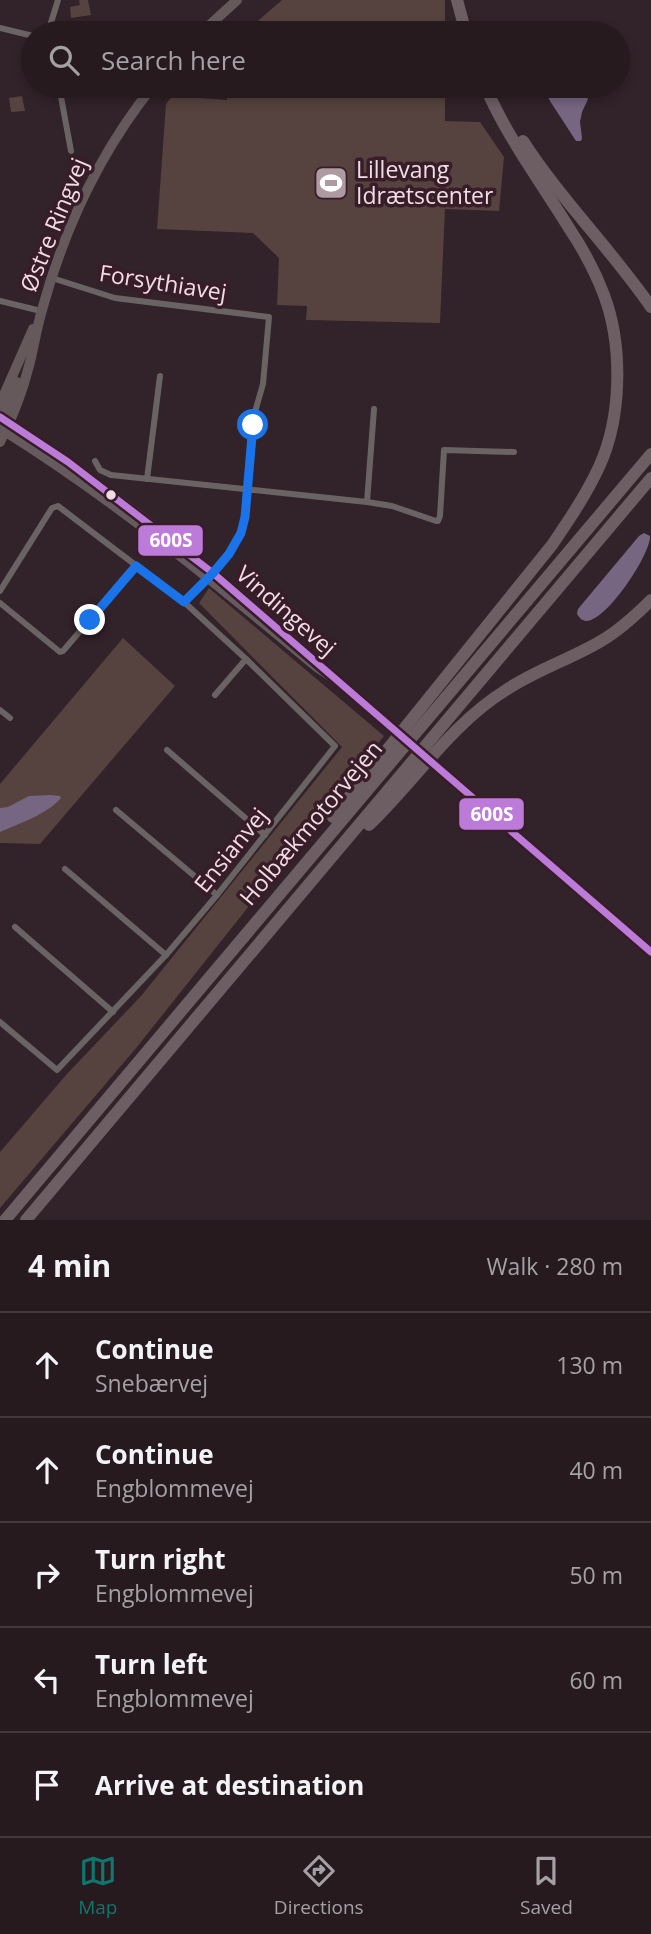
<!DOCTYPE html>
<meta charset="utf-8">
<style>
:root{--surface:#261a1f;--page:#2e2328;--text:#f1f3f6;--muted:#a4a1a4;--line:#42383d;--accent:#0f766e}
body{margin:0;font-family:"Open Sans",sans-serif;background:var(--page);color:var(--text)}
.stop{position:absolute;width:21px;height:21px;margin:-16px;border:5px solid #1a73e8;border-radius:50%;background:#fff}
.stop.end{background:#1a73e8;border-color:#fff;box-shadow:0 2px 7px #0008}
.list{margin:0;padding:0;list-style:none}
h2{display:flex;justify-content:space-between;align-items:center;height:91px;margin:0;padding:0 28px;font-size:30px}
h2 small{font-size:23px;font-weight:400;color:var(--muted)}
.list li{display:grid;grid-template-columns:46px 1fr auto;gap:21px;align-items:center;box-sizing:border-box;height:105px;padding:0 28px;border-top:2px solid var(--line)}
.list b{display:block;font-size:26px;white-space:nowrap}
.list p{margin:0;font-size:23px;white-space:nowrap;color:var(--muted)}
.list em{font-size:23px;font-style:normal;color:var(--muted)}
.icon{flex:none;width:38px;height:38px;fill:none;stroke:currentColor;stroke-width:2;stroke-linecap:round;stroke-linejoin:round}
.map{position:relative;flex:none;width:651px;height:1220px;overflow:hidden}
.search{position:absolute;background:var(--surface);box-shadow:0 4px 10px #0003;left:21px;right:21px;top:21px;height:77px;display:flex;align-items:center;gap:18px;box-sizing:border-box;padding:0 24px;border-radius:38px;color:var(--muted);font-size:26px}
.sheet{height:616px;background:var(--surface)}
nav{display:flex;justify-content:space-around;align-items:center;box-sizing:border-box;height:98px;border-top:2px solid var(--line);background:var(--surface);font-size:19px;color:var(--muted)}
nav a{display:grid;justify-items:center;gap:4px}
nav .on{color:var(--accent)}
.map>svg:first-child{display:block}
.green{fill:#56423e}
.water{fill:#776682}
.lines{fill:none;stroke-linecap:round;stroke-linejoin:round}
.minor{stroke:#6a6364;stroke-width:6}
.secondary{stroke:#655b5e;stroke-width:9}
.primary{stroke:#65595c;stroke-width:10}
.motorway{stroke:#6c5e62;stroke-width:12}
.secondary-bridge{stroke:#655b5e;stroke-width:9}
.bus-1-casing{stroke:#381c28;stroke-width:12}
.bus-1{stroke:#bd7bd9;stroke-width:7}
.route{stroke:#1a73e8;stroke-width:9}
.bus-dot{fill:#f0dce3;stroke:#381c28;stroke-width:2.5}
.labels{text-anchor:middle;stroke-width:7;stroke-linejoin:round;paint-order:stroke}
.poi-label{font-size:23px;fill:#f0dce3;stroke:#381c28;text-anchor:start}
.street-label{font-size:23px;fill:#f0dce3;stroke:#381c28}
.line-badge{stroke:#381c28;stroke-width:2.5}
.badge-label{font-size:19px;text-anchor:middle;font-weight:bold;fill:#fff}
</style>
<div class="map">
<svg width="651" height="1220" viewBox="0 0 651 1220">
<rect width="100%" height="100%" fill="#322229"/>
<g class="green">
<path d="M79,0H88L91,15L71,18L70,7L80,5Z"/>
<path d="M282,0H445V33H244Z"/>
<path d="M229,86H445V121L480,122L504,157L499,211L445,209L440,323L306,320L307,306L277,305L279,258L253,233L157,229L166,104L172,96L227,100Z"/>
<path d="M22,96L25,111L11,112L9,98Z"/>
<path d="M209,588L384,736L137,1047L0,1208V1152L66,1075L141,996L342,747L199,603Z"/>
<path d="M123,638L175,686L40,844L0,843V784Z"/>
</g>
<g class="water">
<path d="M543,86H565C565,101 575,99 586,96L588,99L582,112L580,122L582,138L581,141H576L550,101Z"/>
<path d="M644,533L650,536C651,554 606,622 586,621C581,620 580,618 577,614L578,609L639,536Z"/>
<path d="M50,795L60,796L61,798C46,815 20,823 0,832V808L8,807L29,796Z"/>
</g>
<g class="lines">
<g class="minor">
<path d="M0,28L33,36"/>
<path d="M50,33L49,29L58,0"/>
<path d="M59,86L71,151"/>
<path d="M52,278L115,298L269,317L263,384L253,419L245,517L241,533L229,554L184,602"/>
<path d="M0,301L41,311"/>
<path d="M95,461L100,470L111,475L367,502L392,506L436,521H438L440,516L444,450L514,452"/>
<path d="M147,479L160,376"/>
<path d="M367,502L374,409"/>
<path d="M0,591L52,508L58,506L184,602L246,659L335,746L217,895L166,955L57,1070L0,1022"/>
<path d="M0,603L60,652L63,651L136,566"/>
<path d="M215,695L246,659"/>
<path d="M0,710L10,718"/>
<path d="M167,750L265,835"/>
<path d="M116,810L217,895"/>
<path d="M65,869L166,955"/>
<path d="M15,927L113,1012"/>
</g>
<g class="secondary">
<path d="M10,423C111,488 206,565 297,644"/>
<path d="M5,432C115,501 216,584 316,667L334,679L392,729"/>
<path d="M436,766L651,952"/>
</g>
<g class="primary">
<path d="M201,33L237,0"/>
<path d="M0,404L33,329"/>
<path d="M5,432L2,418L17,382"/>
<path d="M0,442C13,417 23,390 30,362C34,345 37,327 42,310C64,229 101,151 153,86"/>
</g>
<g class="motorway">
<path d="M457,0L466,33"/>
<path d="M523,141C561,200 611,249 651,307"/>
<path d="M333,817L552,545C569,520 586,495 599,467C622,417 623,346 604,295C595,271 583,249 569,228C540,181 507,137 485,86"/>
<path d="M369,825C415,781 451,724 506,690C536,670 571,659 601,641C620,630 636,615 651,600"/>
<path d="M5,1220L651,454"/>
<path d="M26,1220L651,478"/>
</g>
<path class="secondary-bridge" d="M392,729L436,766"/>
<defs>
<path id="bus-1" d="M0,417L68,462L213,573L651,952"/>
</defs>
<use href="#bus-1" class="bus-1-casing"/>
<use href="#bus-1" class="bus-1"/>
</g>
<g class="lines">
<path class="route" d="M90,620L136,566L184,602L213,573L229,554L241,533L245,517L253,425"/>
</g>
<defs>
<symbol id="stadium-square" viewBox="-11 -11 22 22"><rect x="-9" y="-9" width="18" height="18" rx="4" fill="#ae9ba2" stroke="#381c28"/><path d="M0-5a6.5 5 0 1 0 0 10a6.5 5 0 1 0 0-10ZM-3.5-1.8h7v3.6h-7Z" fill="#fff"/></symbol>
</defs>
<g fill-rule="evenodd">
<use href="#stadium-square" x="312" y="164" width="38" height="38"/>
</g>
<circle class="bus-dot" cx="111" cy="495" r="6"/>
<g class="labels">
<g class="poi-label">
<text x="356" y="178">Lillevang<tspan x="356" dy="26">Idrætscenter</tspan></text>
</g>
<g class="street-label">
<text transform="translate(54 225) rotate(-68)" y="8">Østre Ringvej</text>
<text transform="translate(163 283) rotate(9)" y="8">Forsythiavej</text>
<text transform="translate(286 611) rotate(41)" y="8">Vindingevej</text>
<text transform="translate(311 823) rotate(-50)" y="8">Holbækmotorvejen</text>
<text transform="translate(231 850) rotate(-51)" y="8">Ensianvej</text>
</g>
</g>
<g class="line-badge">
<rect x="137" y="524" width="67" height="33" rx="7" fill="#bd7bd9"/>
<rect x="458" y="797" width="67" height="34" rx="7" fill="#bd7bd9"/>
</g>
<g class="badge-label">
<text x="171" y="547">600S</text>
<text x="492" y="821">600S</text>
</g>
</svg>
<div class="stop" style="left:253px;top:425px"></div>
<div class="stop end" style="left:90px;top:620px"></div>
<div class="search"><svg class="icon" aria-label="search" viewBox="0 0 24 24"><circle cx="10" cy="10" r="6"/><path d="M15 15l6 6"/></svg>Search here</div>
</div>
<section class="sheet">
<h2>4 min<small>Walk · 280 m</small></h2>
<ul class="list">
<li><svg class="icon" aria-label="ahead" viewBox="0 0 24 24"><path d="M12 20V5M6 11l6-6 6 6"/></svg><div><b>Continue</b><p>Snebærvej</p></div><em>130 m</em></li>
<li><svg class="icon" aria-label="ahead" viewBox="0 0 24 24"><path d="M12 20V5M6 11l6-6 6 6"/></svg><div><b>Continue</b><p>Engblommevej</p></div><em>40 m</em></li>
<li><svg class="icon" aria-label="right" viewBox="0 0 24 24"><path d="M7 20v-9h11M14 6l5 5-5 5"/></svg><div><b>Turn right</b><p>Engblommevej</p></div><em>50 m</em></li>
<li><svg class="icon" aria-label="left" viewBox="0 0 24 24"><path d="M17 20v-9H6M10 6l-5 5 5 5"/></svg><div><b>Turn left</b><p>Engblommevej</p></div><em>60 m</em></li>
<li><svg class="icon" aria-label="arrive" viewBox="0 0 24 24"><path d="M6 21V4h12l-3 4 3 4H6"/></svg><div><b>Arrive at destination</b></div></li>
</ul>
</section>
<nav>
<a class="on"><svg class="icon" aria-label="map" viewBox="0 0 24 24"><path d="M3 6l6-2 6 2 6-2v14l-6 2-6-2-6 2zM9 4v14M15 6v14"/></svg>Map</a>
<a><svg class="icon" aria-label="directions" viewBox="0 0 24 24"><path d="M12 3l9 9-9 9-9-9zM9 14v-3h6M13 9l2 2-2 2"/></svg>Directions</a>
<a><svg class="icon" aria-label="saved" viewBox="0 0 24 24"><path d="M7 4h10v16l-5-4-5 4z"/></svg>Saved</a>
</nav>
